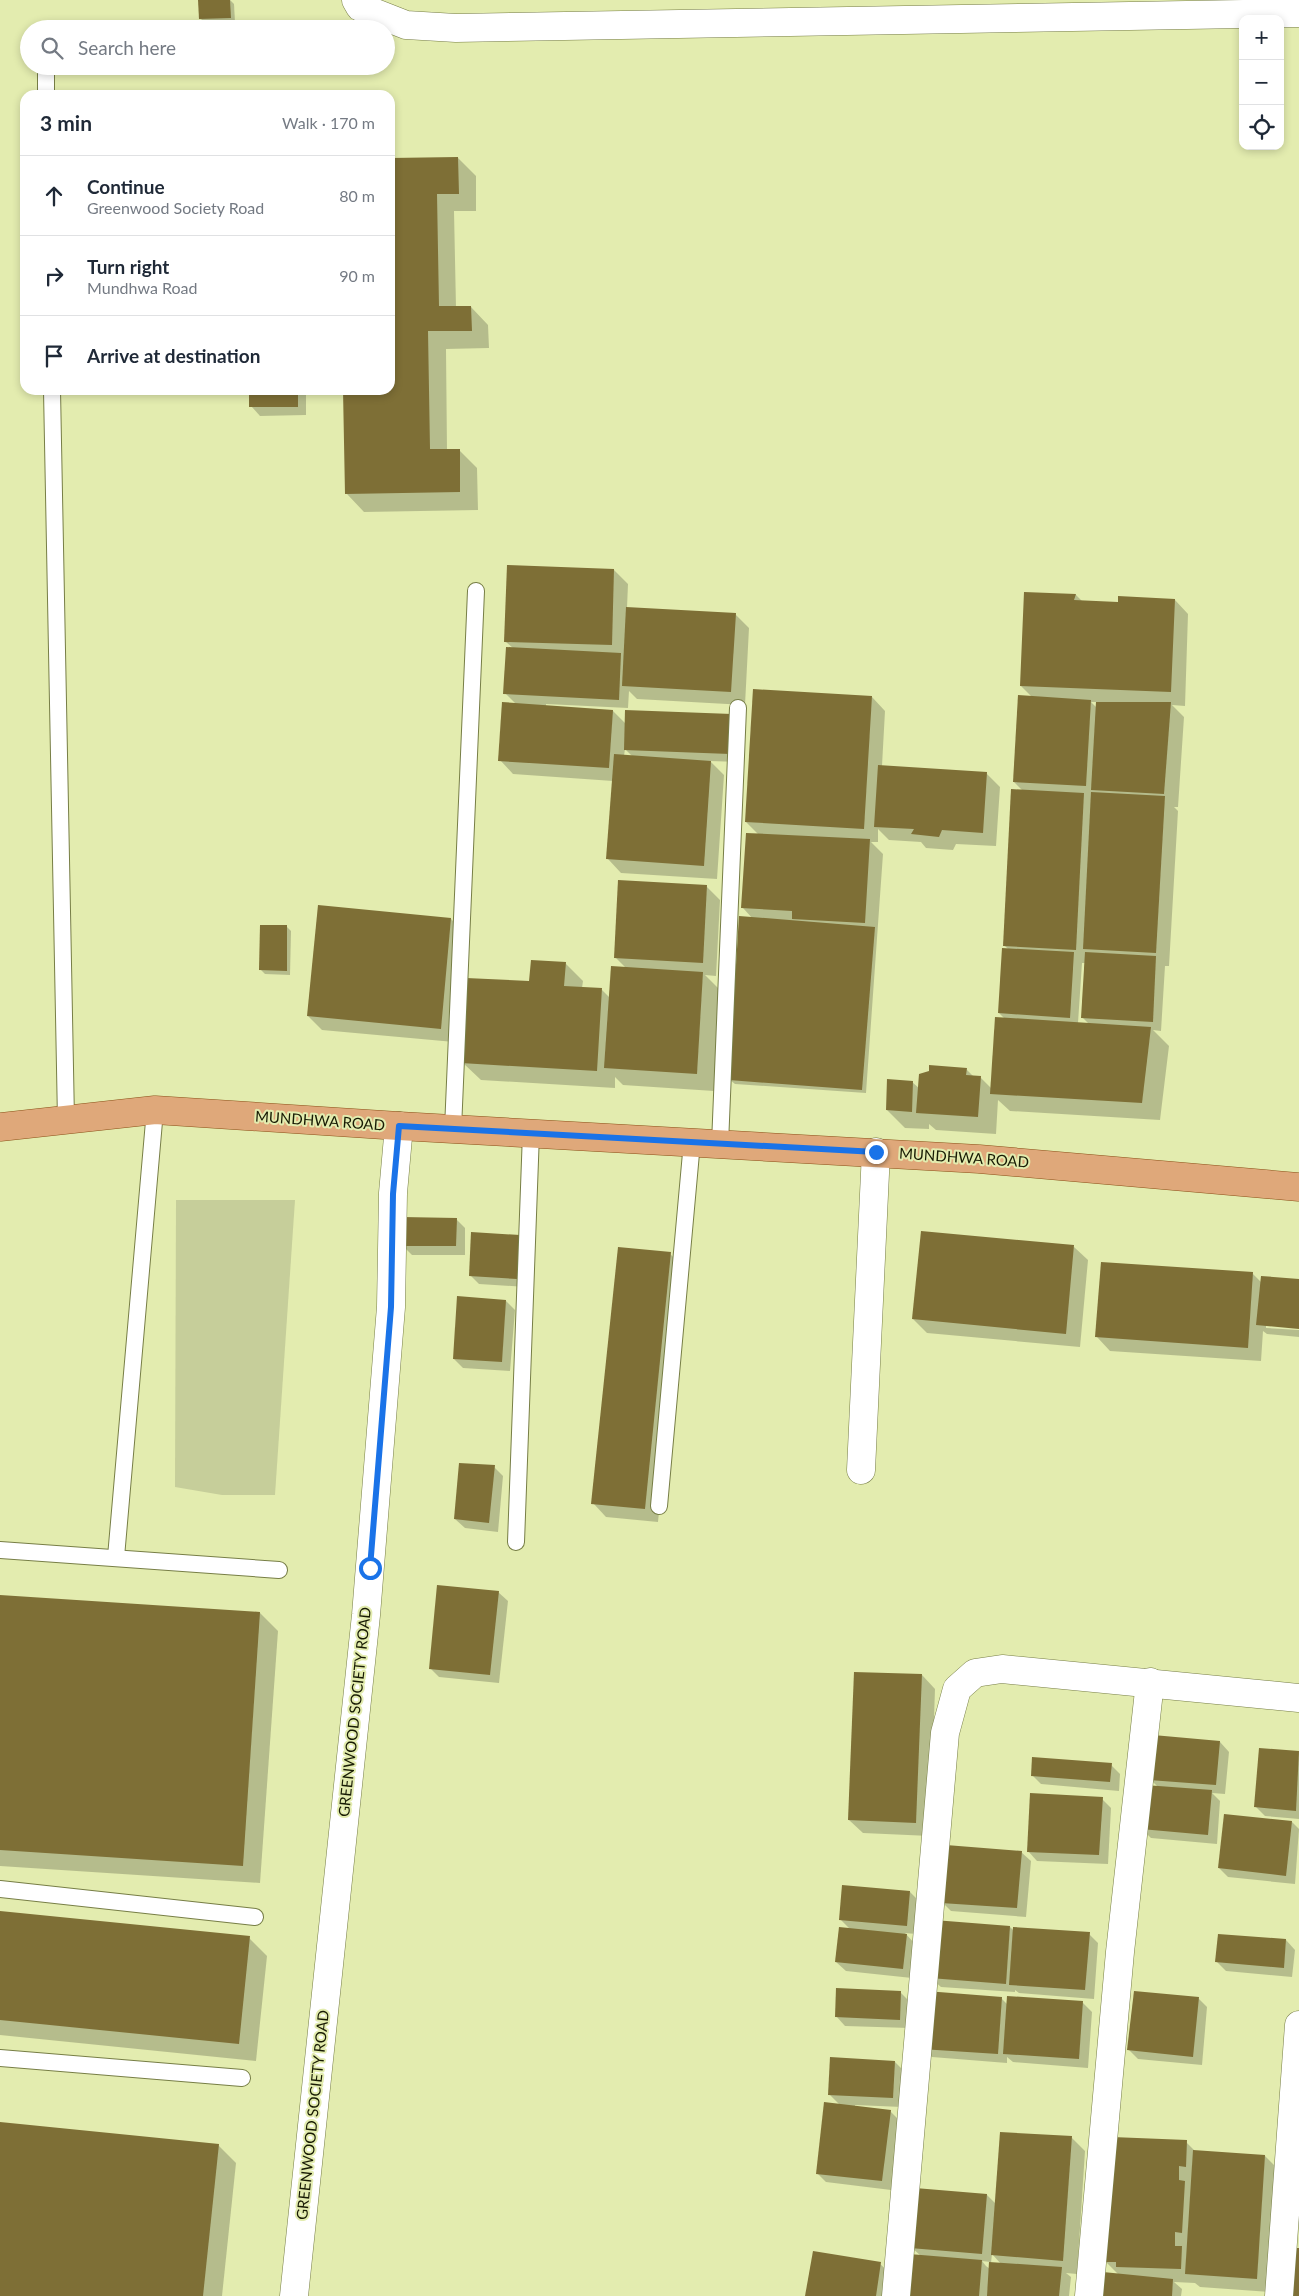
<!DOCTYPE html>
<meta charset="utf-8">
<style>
:root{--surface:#fff;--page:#f6f6f7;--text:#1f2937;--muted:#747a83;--line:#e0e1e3}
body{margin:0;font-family:Lato,sans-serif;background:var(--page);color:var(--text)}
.controls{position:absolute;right:15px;top:15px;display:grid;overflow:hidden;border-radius:10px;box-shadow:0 2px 8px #0003}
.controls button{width:45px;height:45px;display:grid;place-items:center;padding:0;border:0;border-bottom:1px solid var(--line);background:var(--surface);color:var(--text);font:25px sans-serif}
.stop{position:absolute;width:15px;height:15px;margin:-11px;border:4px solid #1a73e8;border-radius:50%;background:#fff}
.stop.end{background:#1a73e8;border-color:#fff;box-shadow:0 1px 5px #0008}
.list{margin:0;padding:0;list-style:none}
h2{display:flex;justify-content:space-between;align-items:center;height:65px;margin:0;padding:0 20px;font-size:21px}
h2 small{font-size:16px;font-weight:400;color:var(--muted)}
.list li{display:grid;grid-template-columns:32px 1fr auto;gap:15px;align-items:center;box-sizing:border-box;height:80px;padding:0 20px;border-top:1px solid var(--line)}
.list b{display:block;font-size:19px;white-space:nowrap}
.list p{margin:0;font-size:16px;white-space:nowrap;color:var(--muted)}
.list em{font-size:16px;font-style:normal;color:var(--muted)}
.icon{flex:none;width:28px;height:28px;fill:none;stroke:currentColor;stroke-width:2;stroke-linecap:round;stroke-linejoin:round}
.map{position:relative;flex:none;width:1299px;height:2296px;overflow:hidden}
.search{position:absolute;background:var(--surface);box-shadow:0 2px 8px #0003;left:20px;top:20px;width:375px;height:55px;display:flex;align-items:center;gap:12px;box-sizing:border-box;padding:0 18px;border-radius:28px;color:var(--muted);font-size:19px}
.panel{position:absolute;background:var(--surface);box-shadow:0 2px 8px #0003;left:20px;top:90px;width:375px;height:305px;border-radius:15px}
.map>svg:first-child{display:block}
.green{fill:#c6ce9a}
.shadow{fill:#0003;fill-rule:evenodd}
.building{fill:#7e6f36}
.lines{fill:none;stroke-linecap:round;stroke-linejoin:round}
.service-casing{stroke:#777e46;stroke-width:18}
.minor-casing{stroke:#777e46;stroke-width:29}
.primary-casing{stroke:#8b5118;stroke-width:29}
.service{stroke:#fff;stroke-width:16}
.minor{stroke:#fff;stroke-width:28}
.primary{stroke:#dfa87a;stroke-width:28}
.route{stroke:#1a73e8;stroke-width:6}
.labels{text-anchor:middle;stroke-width:4;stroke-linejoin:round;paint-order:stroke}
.street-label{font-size:15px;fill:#181b04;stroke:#e3ecaf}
</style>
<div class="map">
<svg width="1299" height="2296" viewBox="0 0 1299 2296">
<rect width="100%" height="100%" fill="#e3ecaf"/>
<path class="green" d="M176,1200H295L275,1495H222L175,1487Z"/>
<g class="shadow">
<path d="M230,0L234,4L235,22L205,23L200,18Z"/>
<path d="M458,158L476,176V211H454L456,307H471L488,325L489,348L446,349L447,450H459L477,468L478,510L364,512L347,494L345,390H390V159Z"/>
<path d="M251,390H306V415L260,416L251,406Z"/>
<path d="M614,570L628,584L627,608L735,614L749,628L745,705L637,699L629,691L628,708L546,704V706L613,711L626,724L732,715L739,762L710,761L724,775L717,879L621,873L608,859L613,781L513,774L500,760L516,704L505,693L513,648L506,642ZM625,749L632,756H624Z"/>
<path d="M1025,594L1076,595L1082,601L1119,603L1175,600L1188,614L1185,706L1172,705L1184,717L1178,807H1174L1178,811L1169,966H1165L1161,1031L1153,1030L1169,1046L1160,1120L1010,1111L998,1100L996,1134L936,1130L929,1124V1129L905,1128L887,1110L912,1082L920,1089L966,1069L974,1077H980L992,1089L1005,1019L999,1013L1008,949L1004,945L1023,791L1014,782L1032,697L1021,686ZM1091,702H1097V708ZM1082,963H1085L1082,1017L1089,1024L1078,1023Z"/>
<path d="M872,697L885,711L882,766L986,773L1000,787L996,846L956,844L953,850L926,848L921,842L889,840L878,829V842H871L883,854L866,1093L735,1084L730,1080L753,919L743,908L759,835L746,822Z"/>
<path d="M706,886L720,900L716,976L705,975L721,991L714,1091L623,1085L615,1077V1088L481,1080L463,1063L530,983L565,963L583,981L582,988L602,990L610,998L627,969L615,957Z"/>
<path d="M451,919L464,933L454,1042L322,1030L308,1016Z"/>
<path d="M287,927L291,931L290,975L265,974L261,970Z"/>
<path d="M456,1219L465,1228V1255H412L403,1246Z"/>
<path d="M922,1232L1074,1247L1088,1260L1080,1347L927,1333L913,1319Z"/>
<path d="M519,1236L526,1287L479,1284L470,1275Z"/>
<path d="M670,1254L684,1267L658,1522L606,1517L593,1503Z"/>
<path d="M1252,1273L1261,1282L1299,1280V1328L1266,1325V1328L1299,1330V1337L1267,1334L1263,1331L1261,1361L1110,1351L1097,1337Z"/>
<path d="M506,1301L515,1310L510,1371L463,1368L454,1359Z"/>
<path d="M494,1467L503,1476L498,1532L465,1528L455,1519Z"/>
<path d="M498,1592L508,1601L499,1683L439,1677L430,1668Z"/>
<path d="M0,1596L260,1613L278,1631L260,1883L0,1866Z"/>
<path d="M922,1675L935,1689L930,1836L863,1833L849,1820Z"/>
<path d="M1220,1742L1229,1752L1225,1794L1212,1793L1220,1801L1217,1844L1151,1838L1142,1829L1158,1787L1150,1779Z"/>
<path d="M1260,1750L1299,1752V1819L1265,1816L1256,1807Z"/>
<path d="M1111,1765L1120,1774L1119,1791L1041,1784L1032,1775Z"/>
<path d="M1102,1799L1111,1808L1108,1864L1037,1861L1028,1851Z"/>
<path d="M1292,1822L1299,1829L1295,1884L1228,1877L1219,1868Z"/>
<path d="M1021,1852L1031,1861L1026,1917L951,1911L942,1902Z"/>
<path d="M910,1892L919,1901L916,1934L905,1933L915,1944L912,1978L846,1971L836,1962L851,1930L840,1919Z"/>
<path d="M0,1913L249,1938L267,1956L256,2061L0,2035Z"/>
<path d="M1010,1927L1014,1931L1089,1934L1098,1943L1094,1999L1019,1993L1015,1990V1992L941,1987L931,1978Z"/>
<path d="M1286,1940L1295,1950L1292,1977L1226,1971L1217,1962Z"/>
<path d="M900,1992L910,2002L909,2028L845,2026L836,2016Z"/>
<path d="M1001,1998L1007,2004L1083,2003L1092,2012L1088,2068L1013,2062L1007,2057V2063L932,2057L922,2048Z"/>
<path d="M1198,1998L1207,2007L1202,2065L1138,2059L1129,2050Z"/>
<path d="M895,2062L904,2071L902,2107L855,2105V2107L890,2111L899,2120L891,2190L826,2182L817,2173L840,2105L830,2095Z"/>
<path d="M0,2123L218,2145L236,2163L222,2296H0Z"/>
<path d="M1071,2137L1085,2151L1077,2274L1066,2273L1071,2277L1069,2296H908L921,2256L911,2247L987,2195L996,2204ZM992,2254L1001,2264L991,2263ZM982,2261L990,2262V2269L986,2266Z"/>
<path d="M1186,2142L1196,2152L1265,2156L1279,2170L1270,2292L1200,2287L1195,2283L1174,2282L1182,2289L1181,2296H1102L1119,2275L1106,2262Z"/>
<path d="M880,2264L890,2273L886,2296H806Z"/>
</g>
<g class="building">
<path d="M198,0H230L231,18L199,19Z"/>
<path d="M458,157L459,194H437L439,306H471L472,331H428L430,449H460V492L345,494L343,390H390V158Z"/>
<rect x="249" y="390" width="49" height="17"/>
<path d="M507,565L614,569L612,645L504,642Z"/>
<path d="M1024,592L1076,594L1074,600L1118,602V596L1175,599L1171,692L1020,686Z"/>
<path d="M626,607L736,613L731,692L622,686Z"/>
<path d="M506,647L621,653L619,700L503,694Z"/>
<path d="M753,689L872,696L864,829L745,822Z"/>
<path d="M1018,695L1091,700L1086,786L1013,782Z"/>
<path d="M502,702L613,710L609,768L498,761Z"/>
<path d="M1096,702H1171L1164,794L1091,790Z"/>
<path d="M625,710L732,714L730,754L624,750Z"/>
<path d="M614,754L711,761L704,866L606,859Z"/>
<path d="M878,765L987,772L983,833L942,830L939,837L911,834L914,829L874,827Z"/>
<path d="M1011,789L1084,793L1076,950L1003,946Z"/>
<path d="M1091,792L1165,796L1156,953L1083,949Z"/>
<path d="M746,833L870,839L865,923L792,919V911L741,908Z"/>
<path d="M618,880L707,885L703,963L614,958Z"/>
<path d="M318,905L451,918L441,1029L307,1016Z"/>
<path d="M739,916L875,927L862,1090L729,1080Z"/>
<path d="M260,925H287V971L259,970Z"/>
<path d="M1002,948L1074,952L1070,1018L998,1013Z"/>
<path d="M1085,952L1156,956L1153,1022L1081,1018Z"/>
<path d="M531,960L566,962L564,986L602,988L597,1071L461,1063L466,978L529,981Z"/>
<path d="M611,966L703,972L697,1074L604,1068Z"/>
<path d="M995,1017L1151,1027L1142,1103L990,1094Z"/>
<path d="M929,1065L967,1068L966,1075L981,1076L978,1117L916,1113L919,1074L929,1071Z"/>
<path d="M887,1079L913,1081L912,1112L886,1110Z"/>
<path d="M402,1217L457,1218L456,1246H401Z"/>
<path d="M921,1231L1074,1245L1066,1334L912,1319Z"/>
<path d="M471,1232L520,1235L517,1279L469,1276Z"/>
<path d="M618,1247L671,1252L645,1509L591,1504Z"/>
<path d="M1101,1262L1253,1272L1248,1348L1095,1337Z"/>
<path d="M1261,1276L1299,1279V1329L1256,1325Z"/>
<path d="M457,1296L506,1300L502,1362L453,1359Z"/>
<path d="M459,1463L495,1465L489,1523L454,1519Z"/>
<path d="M437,1585L499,1591L490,1675L429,1669Z"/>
<path d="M0,1595L260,1612L243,1866L0,1850Z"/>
<path d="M854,1672L922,1674L916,1823L848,1820Z"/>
<path d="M1153,1735L1220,1741L1216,1785L1149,1780Z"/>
<path d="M1259,1748L1299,1751L1296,1811L1254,1807Z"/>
<path d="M1032,1757L1112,1763L1110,1782L1031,1776Z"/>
<path d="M1145,1785L1212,1790L1208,1835L1141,1829Z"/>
<path d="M1030,1793L1103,1797L1099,1855L1027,1852Z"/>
<path d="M1224,1814L1292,1821L1286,1876L1218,1868Z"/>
<path d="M946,1845L1022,1851L1017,1908L941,1903Z"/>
<path d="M842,1885L910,1891L907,1926L839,1920Z"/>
<path d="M0,1911L250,1936L239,2044L0,2020Z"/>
<path d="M934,1920L1010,1926L1006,1984L930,1978Z"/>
<path d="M839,1927L907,1934L903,1969L835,1962Z"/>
<path d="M1013,1927L1090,1932L1085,1990L1009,1985Z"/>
<path d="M1218,1934L1286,1939L1284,1968L1215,1962Z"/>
<path d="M836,1988L901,1991L900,2020L835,2017Z"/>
<path d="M926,1991L1002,1997L998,2054L921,2049Z"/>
<path d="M1134,1991L1199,1997L1193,2057L1127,2050Z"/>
<path d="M1007,1996L1083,2001L1079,2059L1003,2054Z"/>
<path d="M830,2057L895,2061L893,2098L828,2095Z"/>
<path d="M824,2102L891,2110L882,2181L816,2174Z"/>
<path d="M0,2122L219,2144L203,2296H0Z"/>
<path d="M1000,2132L1072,2136L1063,2261L991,2255Z"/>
<path d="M1112,2137L1187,2140L1186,2167L1179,2166V2180L1185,2181L1182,2233L1175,2232V2246H1182L1181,2269L1116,2267V2262H1104Z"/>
<path d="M1193,2150L1265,2155L1257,2279L1185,2274Z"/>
<path d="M915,2188L987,2194L982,2254L910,2248Z"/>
<path d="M1292,2248H1299V2296H1287Z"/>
<path d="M813,2251L881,2262L876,2296H805Z"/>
<path d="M909,2254L982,2260L979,2296H906Z"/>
<path d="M989,2262L1062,2267L1059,2296H987Z"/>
<path d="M1103,2272L1173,2279L1172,2296H1101Z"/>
</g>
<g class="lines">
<defs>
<g id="service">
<path d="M46,69V95"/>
<path d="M52,390L66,1120"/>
<path d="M453,1129L476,591"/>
<path d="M720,1144L738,708"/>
<path d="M659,1506L692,1142"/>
<path d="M516,1542L531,1133"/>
<path d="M0,1550L279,1570"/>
<path d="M116,1557L155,1110"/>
<path d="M0,1889L255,1917"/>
<path d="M0,2058L242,2078"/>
</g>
<g id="minor">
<path d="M356,0L360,7L406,25L456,28L1299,13"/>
<path d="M861,1470L876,1152"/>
<path d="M294,2296L366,1615L391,1307L393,1193L399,1126"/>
<path d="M896,2296L945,1733L957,1689L975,1673L1002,1669L1299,1698"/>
<path d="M1089,2296L1120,1952L1150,1682"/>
<path d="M1279,2296L1299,2025"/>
</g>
<path id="primary" d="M0,1127L155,1110L399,1126L979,1159L1299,1187"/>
</defs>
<use href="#service" class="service-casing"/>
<use href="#minor" class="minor-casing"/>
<use href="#primary" class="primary-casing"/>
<use href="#service" class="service"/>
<use href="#minor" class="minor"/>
<use href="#primary" class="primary"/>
</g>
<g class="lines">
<path class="route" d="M370,1568L391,1307L393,1194L399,1126L876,1152"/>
</g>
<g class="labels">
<g class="street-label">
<text transform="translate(320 1121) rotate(4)" y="5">MUNDHWA ROAD</text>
<text transform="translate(964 1158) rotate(4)" y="5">MUNDHWA ROAD</text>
<text transform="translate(355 1712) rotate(-84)" y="5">GREENWOOD SOCIETY ROAD</text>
<text transform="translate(313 2115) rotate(-84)" y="5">GREENWOOD SOCIETY ROAD</text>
</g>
</g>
</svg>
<div class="controls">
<button>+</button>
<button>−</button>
<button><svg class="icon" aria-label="locate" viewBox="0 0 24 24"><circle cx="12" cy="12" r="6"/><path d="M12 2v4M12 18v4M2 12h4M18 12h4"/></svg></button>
</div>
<div class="stop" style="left:370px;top:1568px"></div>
<div class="stop end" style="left:876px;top:1152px"></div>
<div class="search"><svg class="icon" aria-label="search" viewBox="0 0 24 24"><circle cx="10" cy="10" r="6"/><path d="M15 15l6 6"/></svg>Search here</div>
<section class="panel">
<h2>3 min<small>Walk · 170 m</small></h2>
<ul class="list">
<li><svg class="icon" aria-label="ahead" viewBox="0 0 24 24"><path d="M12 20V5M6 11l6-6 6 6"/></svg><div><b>Continue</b><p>Greenwood Society Road</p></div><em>80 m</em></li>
<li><svg class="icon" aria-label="right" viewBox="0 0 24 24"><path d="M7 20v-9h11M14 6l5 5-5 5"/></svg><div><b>Turn right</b><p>Mundhwa Road</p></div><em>90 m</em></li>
<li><svg class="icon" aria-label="arrive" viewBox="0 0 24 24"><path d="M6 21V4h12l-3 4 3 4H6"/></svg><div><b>Arrive at destination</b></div></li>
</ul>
</section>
</div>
